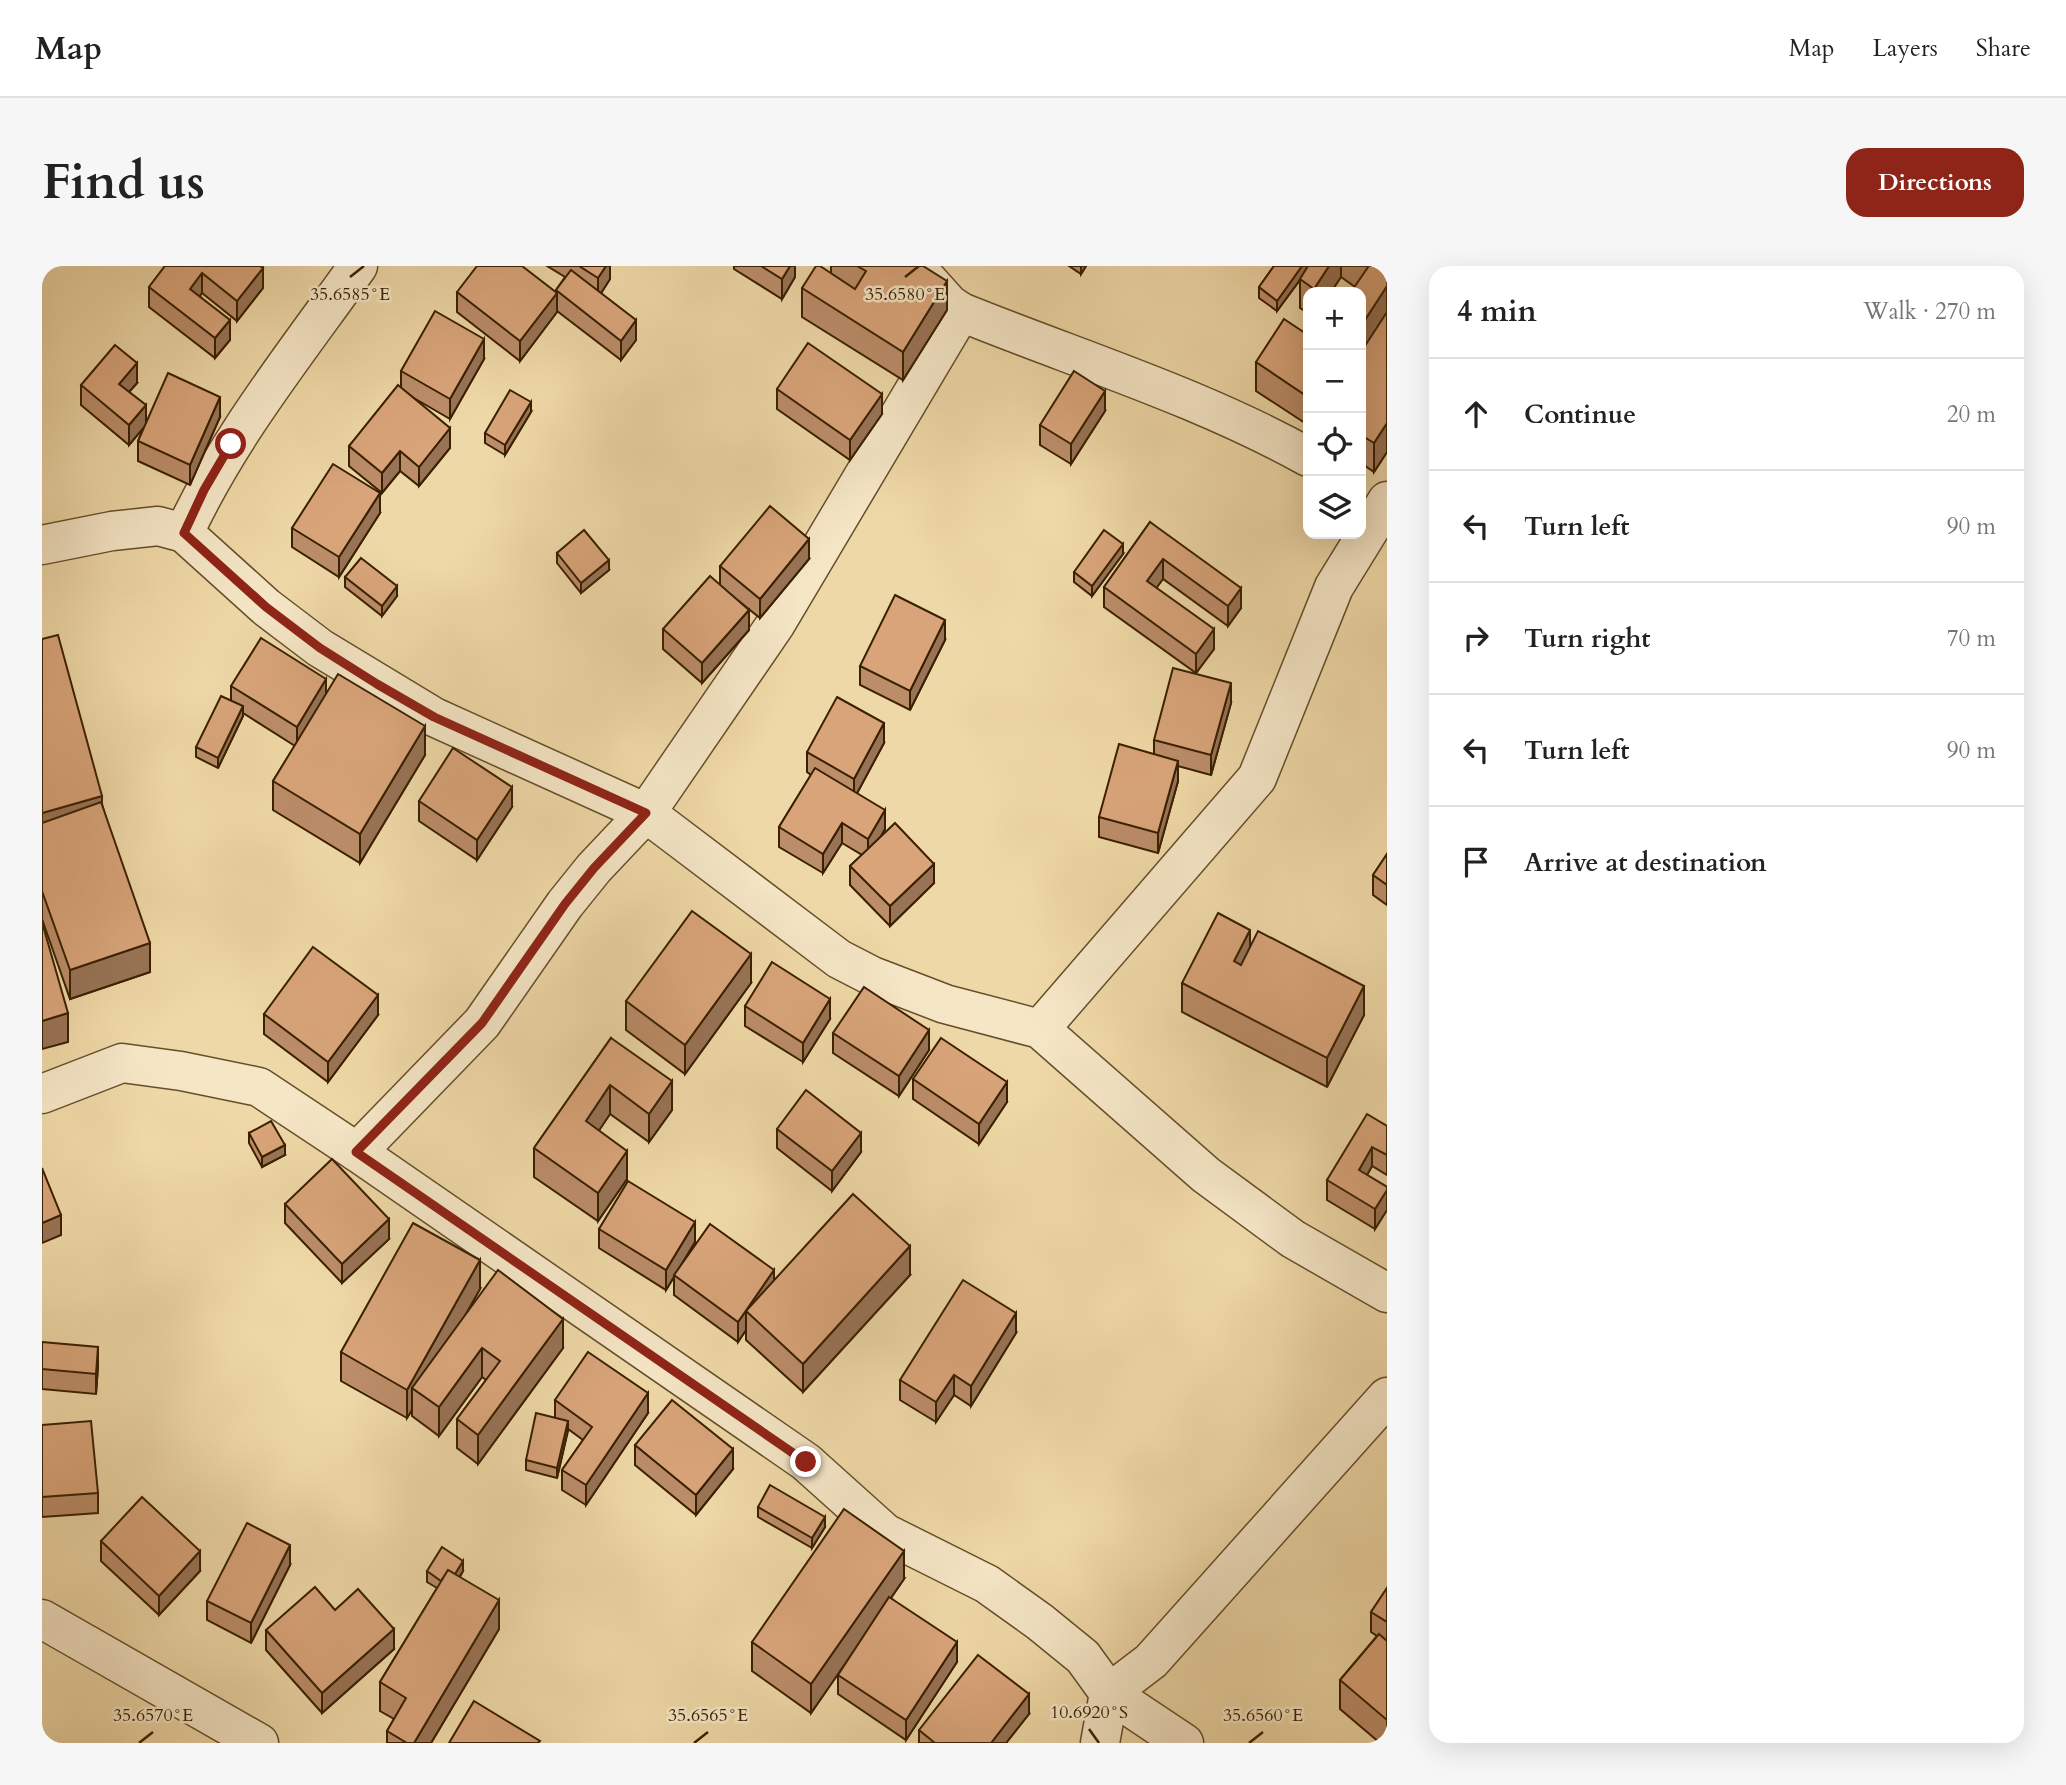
<!DOCTYPE html>
<meta charset="utf-8">
<style>
:root{--surface:#fff;--page:#f6f6f6;--text:#222;--muted:#767676;--line:#e0e0e0;--accent:#8f2418}
body{margin:0;font-family:Cardo,serif;background:var(--page);color:var(--text)}
.controls{position:absolute;right:21px;top:21px;display:grid;overflow:hidden;border-radius:14px;box-shadow:0 7px 28px #0002}
.controls button{width:63px;height:63px;display:grid;place-items:center;padding:0;border:0;border-bottom:2px solid var(--line);background:var(--surface);color:var(--text);font:35px sans-serif}
.stop{position:absolute;width:21px;height:21px;margin:-16px;border:5px solid #8f2418;border-radius:50%;background:#fff}
.stop.end{background:#8f2418;border-color:#fff;box-shadow:0 2px 7px #0008}
.list{margin:0;padding:0;list-style:none}
h2{display:flex;justify-content:space-between;align-items:center;height:91px;margin:0;padding:0 28px;font-size:30px}
h2 small{font-size:23px;font-weight:400;color:var(--muted)}
.list li{display:grid;grid-template-columns:46px 1fr auto;gap:21px;align-items:center;box-sizing:border-box;height:112px;padding:0 28px;border-top:2px solid var(--line)}
.list b{display:block;font-size:26px;white-space:nowrap}
.list em{font-size:23px;font-style:normal;color:var(--muted)}
.icon{flex:none;width:38px;height:38px;fill:none;stroke:currentColor;stroke-width:2;stroke-linecap:round;stroke-linejoin:round}
.map{position:relative;flex:none;width:1345px;height:1477px;overflow:hidden;border-radius:21px}
header{display:flex;align-items:center;gap:42px;box-sizing:border-box;height:98px;padding:0 35px;background:var(--surface);border-bottom:2px solid var(--line)}
header strong{font-size:33px}
nav{display:flex;gap:38px;margin-inline-start:auto;font-size:24px}
.intro{display:flex;align-items:center;justify-content:space-between;box-sizing:border-box;height:168px;padding:0 42px}
h1{margin:0;font-size:49px}
.button{padding:18px 32px;border-radius:21px;background:var(--accent);color:#fff;font-size:24px;font-weight:700}
main{display:flex;gap:42px;padding:0 42px}
aside{flex:1;background:var(--surface);border-radius:21px;box-shadow:0 7px 28px #0002}
.map>svg:first-child{display:block}
.lines{fill:none;stroke-linecap:round;stroke-linejoin:round}
.street-casing{stroke:#664e2a;stroke-width:41}
.street{stroke:#f5e6c6;stroke-width:38}
.wall{fill:#bb8d69;stroke:#392001;stroke-width:2}
.shaded-wall{fill:#987355;stroke:#392001;stroke-width:2}
.building{fill:#d9a47a;stroke:#392001;stroke-width:2}
.route{stroke:#8f2418;stroke-width:9}
.ticks{fill:none;stroke:#392001;stroke-width:2.5}
.ticks-label{font-size:18px;text-anchor:middle;fill:#392001;stroke:#f5e6c6;stroke-width:5;stroke-linejoin:round;paint-order:stroke}
</style>
<header>
<strong>Map</strong>
<nav><a>Map</a><a>Layers</a><a>Share</a></nav>
</header>
<div class="intro"><h1>Find us</h1><a class="button">Directions</a></div>
<main>
<div class="map">
<svg width="1345" height="1477" viewBox="0 0 1345 1477">
<rect width="100%" height="100%" fill="#efd8a7"/>
<filter id="stains"><feTurbulence type="fractalNoise" baseFrequency=".00286" numOctaves="4"/><feColorMatrix values="0 0 0 0 .2 0 0 0 0 .09 0 0 0 0 .02 0 0 0 .5 -.17"/></filter>
<radialGradient id="worn" r=".72"><stop offset=".6" stop-color="#630" stop-opacity="0"/><stop offset="1" stop-color="#630" stop-opacity=".3"/></radialGradient>
<g class="lines">
<defs>
<g id="street">
<path d="M873,0L907,38L919,46C1035,93 1156,130 1266,191"/>
<path d="M142,267C187,170 254,87 316,0"/>
<path d="M0,279L70,265L116,260L142,267L224,341L278,382L392,451L604,547L797,693L830,710L903,738L998,763L1164,909L1251,973L1345,1027"/>
<path d="M998,763L1215,512L1292,321L1345,235"/>
<path d="M0,828L80,797L139,805L217,821L315,886L764,1196L843,1267L945,1318L998,1356L1041,1391L1067,1427L1058,1477"/>
<path d="M315,886L440,757L523,638L552,602L604,547L733,359L919,46"/>
<path d="M0,1353L217,1477"/>
<path d="M1142,1477L1067,1427L1109,1395L1345,1131"/>
</g>
</defs>
<use href="#street" class="street-casing"/>
<use href="#street" class="street"/>
</g>
<g class="wall">
<path d="M123,0H218L221,22L195,55L160,27L158,30L188,74L173,92L107,41V21Z"/>
<path d="M505,0H568V13L559,27L594,74L579,94L515,45V46L478,95L415,46V26L514,25V24L523,11Z"/>
<path d="M692,0H753V11L740,33L692,3Z"/>
<path d="M789,0H881L905,44L861,114L760,51V22L789,7Z"/>
<path d="M1027,0H1044L1039,8Z"/>
<path d="M1232,0H1345V186L1332,206L1319,197V26L1313,21L1299,11L1289,26H1266V47L1258,42V14L1235,45L1217,32V21Z"/>
<path d="M1266,69V159L1214,125V96Z"/>
<path d="M442,93L408,153L370,131L408,182L377,220L358,205L340,227L307,200V180L359,122V105Z"/>
<path d="M95,117L87,126L104,157L178,151L148,219L96,195V175L102,161L87,179L39,139V119Z"/>
<path d="M735,123L840,148L808,194L735,143Z"/>
<path d="M1063,145L1029,198L998,179V159Z"/>
<path d="M489,146L463,189L443,177V167Z"/>
<path d="M338,247L297,311L250,281V262Z"/>
<path d="M1108,256L1199,342L1186,360L1121,313L1114,322L1172,383L1154,407L1062,341V321Z"/>
<path d="M515,287L567,304L539,327L515,297Z"/>
<path d="M1081,288L1050,330L1032,316V306Z"/>
<path d="M767,293L718,352L688,328L707,364L660,417L621,383V363L678,319V300Z"/>
<path d="M303,311L355,330L340,350L303,321Z"/>
<path d="M0,373L60,538L108,706L28,733L0,653Z"/>
<path d="M903,374L868,444L818,419V400Z"/>
<path d="M189,420L284,427L383,489L318,597L231,544V515L253,480L201,447V450L176,502L154,491V481L189,435Z"/>
<path d="M1189,437L1169,509L1136,500V515L1116,587L1057,571V551L1112,488V474Z"/>
<path d="M842,477L815,527L843,563L840,570L892,617L848,660L808,619V600L820,589L800,577L781,607L737,581V561L769,509L765,506V486Z"/>
<path d="M377,535L470,541L435,594L377,555Z"/>
<path d="M1345,588V639L1331,629V609Z"/>
<path d="M1208,681L1322,749L1285,821L1140,746V717Z"/>
<path d="M709,717L643,808L584,764V735Z"/>
<path d="M703,740L788,753L761,796L703,760Z"/>
<path d="M222,748L336,749L286,816L222,768Z"/>
<path d="M791,767L887,784L857,830L791,787Z"/>
<path d="M569,772L630,844L607,876L568,848L557,864L585,913L556,955L492,911V882Z"/>
<path d="M871,813L965,836L937,878L871,833Z"/>
<path d="M1345,860V909L1330,900L1325,909L1345,921V944L1333,963L1285,934V914Z"/>
<path d="M735,863L819,886L790,925L735,882Z"/>
<path d="M207,867L243,889L220,901L207,877Z"/>
<path d="M243,938L347,973L300,1017L243,957Z"/>
<path d="M557,963L653,976L640,998L732,1014L868,1009L761,1126L704,1074V1064L696,1076L632,1029V1011L624,1024L557,982Z"/>
<path d="M438,1023L423,1049L521,1082L436,1198L415,1182V1153L444,1114L440,1111L397,1170L370,1150V1144L365,1152L299,1115V1086Z"/>
<path d="M974,1067L929,1140L912,1129L894,1156L858,1134V1114Z"/>
<path d="M0,1076L56,1100L54,1128L0,1123Z"/>
<path d="M513,1134L606,1147L544,1239L520,1224V1204L541,1174L526,1163L515,1212L484,1204V1194L513,1152Z"/>
<path d="M0,1159L56,1227V1247L0,1251Z"/>
<path d="M593,1179L691,1203L654,1249L593,1199Z"/>
<path d="M716,1241L783,1261L770,1282L716,1251Z"/>
<path d="M59,1275L158,1305L117,1349L59,1295Z"/>
<path d="M248,1299L209,1377L165,1354V1335Z"/>
<path d="M385,1305H421L418,1311L457,1363L389,1477H345V1465L352,1453L338,1445V1416L395,1322L385,1316Z"/>
<path d="M862,1313L849,1332L915,1396L864,1474L796,1428V1409L800,1402L769,1447L710,1405V1376Z"/>
<path d="M1345,1322V1477H1338L1298,1443V1414L1335,1370L1329,1366V1346Z"/>
<path d="M293,1344L352,1383L280,1447L224,1384V1364Z"/>
<path d="M987,1448L964,1477H877V1464Z"/>
</g>
<g class="shaded-wall">
<path d="M564,0H568V13L556,32V12Z"/>
<path d="M748,0H753V11L740,33V13Z"/>
<path d="M1039,0H1044L1039,8Z"/>
<path d="M1260,0H1268L1235,45V35Z"/>
<path d="M1287,0H1299V11L1289,26H1272V23Z"/>
<path d="M221,2V22L195,55V35Z"/>
<path d="M160,7V27L148,42V23Z"/>
<path d="M905,15V44L861,114V86Z"/>
<path d="M1345,20V48L1319,88V60Z"/>
<path d="M515,27V46L478,95V75Z"/>
<path d="M188,54V74L173,92V72Z"/>
<path d="M594,54V74L579,94V75Z"/>
<path d="M442,73V93L408,153V133Z"/>
<path d="M95,97V117L77,137V118Z"/>
<path d="M1063,125V145L1029,198V178Z"/>
<path d="M840,128V148L808,194V174Z"/>
<path d="M178,131V151L148,219V199Z"/>
<path d="M489,136V146L463,189V179Z"/>
<path d="M104,139V159L87,179V159Z"/>
<path d="M1345,157V186L1332,206V177Z"/>
<path d="M408,162V182L377,220V201Z"/>
<path d="M358,185V205L340,227V207Z"/>
<path d="M338,227V247L297,311V291Z"/>
<path d="M767,273V293L718,352V333Z"/>
<path d="M1081,278V288L1050,330V320Z"/>
<path d="M1121,293V313L1105,335V315Z"/>
<path d="M567,294V304L539,327V317Z"/>
<path d="M355,320V330L340,350V340Z"/>
<path d="M1199,322V342L1186,360V340Z"/>
<path d="M707,344V364L660,417V397Z"/>
<path d="M903,354V374L868,444V425Z"/>
<path d="M1172,363V383L1154,407V388Z"/>
<path d="M284,413V433L255,481V461Z"/>
<path d="M1189,417V437L1169,509V489Z"/>
<path d="M201,440V450L176,502V492Z"/>
<path d="M842,457V477L812,533V513Z"/>
<path d="M383,460V489L318,597V568Z"/>
<path d="M1136,495V515L1116,587V567Z"/>
<path d="M470,521V541L435,594V574Z"/>
<path d="M60,530V559L0,575V547Z"/>
<path d="M843,544V563L826,593V573Z"/>
<path d="M800,557V577L781,607V588Z"/>
<path d="M892,598V617L848,660V640Z"/>
<path d="M1208,664V692L1192,724V695Z"/>
<path d="M108,677V706L28,733V704Z"/>
<path d="M709,688V717L643,808V779Z"/>
<path d="M1322,720V749L1285,821V792Z"/>
<path d="M336,729V749L286,816V796Z"/>
<path d="M788,733V753L761,796V777Z"/>
<path d="M26,747V776L0,783V755Z"/>
<path d="M887,764V784L857,830V810Z"/>
<path d="M630,815V844L607,876V848Z"/>
<path d="M965,816V836L937,878V858Z"/>
<path d="M568,819V848L544,884V855Z"/>
<path d="M819,867V886L790,925V905Z"/>
<path d="M243,879V889L220,901V891Z"/>
<path d="M1330,881V900L1317,924V904Z"/>
<path d="M585,885V913L556,955V927Z"/>
<path d="M1345,924V944L1333,963V943Z"/>
<path d="M19,949V969L0,977V957Z"/>
<path d="M347,953V973L300,1017V998Z"/>
<path d="M653,956V976L624,1024V1004Z"/>
<path d="M868,980V1009L761,1126V1098Z"/>
<path d="M438,994V1023L379,1128L370,1122V1144L365,1152V1124Z"/>
<path d="M732,1004V1024L704,1045V1064L696,1076V1056Z"/>
<path d="M974,1047V1067L929,1140V1120Z"/>
<path d="M521,1053V1082L436,1198V1169Z"/>
<path d="M56,1081V1100L54,1128V1108Z"/>
<path d="M440,1082V1111L397,1170V1141Z"/>
<path d="M912,1109V1129L894,1156V1136Z"/>
<path d="M606,1127V1147L544,1239V1219Z"/>
<path d="M526,1155V1165L515,1212V1202Z"/>
<path d="M691,1183V1203L654,1249V1229Z"/>
<path d="M783,1251V1261L770,1282V1272Z"/>
<path d="M248,1279V1299L209,1377V1357Z"/>
<path d="M158,1285V1305L117,1349V1330Z"/>
<path d="M862,1285V1313L769,1447V1418Z"/>
<path d="M421,1295V1305L406,1329V1319Z"/>
<path d="M457,1334V1363L389,1477H372Z"/>
<path d="M352,1363V1383L280,1447V1427Z"/>
<path d="M915,1376V1396L864,1474V1454Z"/>
<path d="M987,1428V1448L964,1477H949Z"/>
</g>
<g class="building">
<path d="M123,0H218L221,2L195,35L160,7L148,23L188,54L173,72L107,21Z"/>
<path d="M435,0H480L515,27L478,75L415,26Z"/>
<path d="M537,0H564L556,12Z"/>
<path d="M719,0H748L740,13Z"/>
<path d="M774,0H778L813,23L824,5L815,0H881L905,15L861,86L760,22Z"/>
<path d="M1232,0H1260L1235,35L1217,21Z"/>
<path d="M1266,0H1287L1272,23L1258,13Z"/>
<path d="M1325,0H1345V20L1319,60V26H1309L1326,1Z"/>
<path d="M529,4L594,54L579,75L514,24Z"/>
<path d="M393,45L442,73L408,133L359,105Z"/>
<path d="M1345,46V157L1332,177L1319,169V86Z"/>
<path d="M1242,53L1266,69V131L1214,96Z"/>
<path d="M766,77L840,128L808,174L735,123Z"/>
<path d="M73,79L95,97L77,118L104,139L87,159L39,119Z"/>
<path d="M1032,105L1063,125L1029,178L998,159Z"/>
<path d="M126,107L178,131L148,199L96,175Z"/>
<path d="M356,119L408,162L377,201L358,185L340,207L307,180Z"/>
<path d="M468,124L489,136L463,179L443,167Z"/>
<path d="M291,198L338,227L297,291L250,262Z"/>
<path d="M728,240L767,273L718,333L678,300Z"/>
<path d="M1108,256L1199,322L1186,340L1121,293L1105,315L1172,363L1154,388L1062,321Z"/>
<path d="M542,264L567,294L539,317L515,287Z"/>
<path d="M1062,264L1081,278L1050,320L1032,306Z"/>
<path d="M319,292L355,320L340,340L303,311Z"/>
<path d="M668,310L707,344L660,397L621,363Z"/>
<path d="M853,329L903,354L868,425L818,400Z"/>
<path d="M16,369L60,530L0,547V373Z"/>
<path d="M219,372L284,413L255,461L189,420Z"/>
<path d="M1131,402L1189,417L1169,489L1112,474Z"/>
<path d="M296,408L383,460L318,568L231,515Z"/>
<path d="M179,430L201,440L176,492L154,481Z"/>
<path d="M795,431L842,457L812,513L765,486Z"/>
<path d="M1077,478L1136,495L1116,567L1057,551Z"/>
<path d="M411,482L470,521L435,574L377,535Z"/>
<path d="M773,502L843,544L826,573L800,557L781,588L737,561Z"/>
<path d="M59,536L108,677L28,704L0,625V557Z"/>
<path d="M853,557L892,598L848,640L808,600Z"/>
<path d="M1345,588V619L1331,609Z"/>
<path d="M650,645L709,688L643,779L584,735Z"/>
<path d="M1176,647L1208,664L1192,695L1199,699L1216,665L1322,720L1285,792L1140,717Z"/>
<path d="M0,656L26,747L0,755Z"/>
<path d="M271,681L336,729L286,796L222,748Z"/>
<path d="M730,696L788,733L761,777L703,740Z"/>
<path d="M822,721L887,764L857,810L791,767Z"/>
<path d="M569,772L630,815L607,848L568,819L544,855L585,885L556,927L492,882Z"/>
<path d="M899,772L965,816L937,858L871,813Z"/>
<path d="M764,824L819,867L790,905L735,863Z"/>
<path d="M1325,848L1345,860V889L1330,881L1317,904L1345,921V924L1333,943L1285,914Z"/>
<path d="M229,855L243,879L220,891L207,867Z"/>
<path d="M290,893L347,953L300,998L243,938Z"/>
<path d="M0,902L19,949L0,957Z"/>
<path d="M586,915L653,956L624,1004L557,963Z"/>
<path d="M811,928L868,980L761,1098L704,1045Z"/>
<path d="M371,957L438,994L365,1124L299,1086Z"/>
<path d="M668,958L732,1004L696,1056L632,1009Z"/>
<path d="M456,1004L521,1053L436,1169L415,1153L458,1095L440,1082L397,1141L370,1122Z"/>
<path d="M921,1014L974,1047L929,1120L912,1109L894,1136L858,1114Z"/>
<path d="M0,1076L56,1081L54,1108L0,1103Z"/>
<path d="M546,1086L606,1127L544,1219L520,1204L550,1161L513,1134Z"/>
<path d="M630,1134L691,1183L654,1229L593,1179Z"/>
<path d="M494,1147L526,1155L515,1202L484,1194Z"/>
<path d="M49,1155L56,1227L0,1231V1159Z"/>
<path d="M728,1219L783,1251L770,1272L716,1241Z"/>
<path d="M100,1231L158,1285L117,1330L59,1275Z"/>
<path d="M802,1243L862,1285L769,1418L710,1376Z"/>
<path d="M205,1257L248,1279L209,1357L165,1335Z"/>
<path d="M400,1281L421,1295L413,1308L406,1304L399,1315L385,1305Z"/>
<path d="M406,1304L457,1334L372,1477H365L345,1465L364,1432L338,1416Z"/>
<path d="M273,1321L293,1344L316,1323L352,1363L280,1427L224,1364Z"/>
<path d="M1345,1322V1356L1329,1346Z"/>
<path d="M847,1331L915,1376L864,1454L796,1409Z"/>
<path d="M1337,1368L1345,1375V1454L1298,1414Z"/>
<path d="M936,1389L987,1428L949,1477H893L877,1464Z"/>
<path d="M432,1435L498,1475L496,1477H407Z"/>
</g>
<g class="lines">
<path class="route" d="M189,178L162,224L142,267L224,341L278,382L335,418L392,451L604,547L552,602L523,638L440,757L314,886L764,1196"/>
</g>
<path class="ticks" d="M308,11L322,0M863,11L877,0M1047,1463L1057,1477M97,1477L111,1466M652,1477L666,1466M1207,1477L1221,1466"/>
<g class="ticks-label">
<text x="308" y="34">35.6585°E</text>
<text x="863" y="34">35.6580°E</text>
<text x="1047" y="1452">10.6920°S</text>
<text x="111" y="1455">35.6570°E</text>
<text x="666" y="1455">35.6565°E</text>
<text x="1221" y="1455">35.6560°E</text>
</g>
<rect width="100%" height="100%" filter="url(#stains)"/>
<rect width="100%" height="100%" fill="url(#worn)"/>
</svg>
<div class="controls">
<button>+</button>
<button>−</button>
<button><svg class="icon" aria-label="locate" viewBox="0 0 24 24"><circle cx="12" cy="12" r="6"/><path d="M12 2v4M12 18v4M2 12h4M18 12h4"/></svg></button>
<button><svg class="icon" aria-label="layers" viewBox="0 0 24 24"><path d="M12 4l9 5-9 5-9-5zM3 14l9 5 9-5"/></svg></button>
</div>
<div class="stop" style="left:189px;top:178px"></div>
<div class="stop end" style="left:764px;top:1196px"></div>
</div>
<aside>
<h2>4 min<small>Walk · 270 m</small></h2>
<ul class="list">
<li><svg class="icon" aria-label="ahead" viewBox="0 0 24 24"><path d="M12 20V5M6 11l6-6 6 6"/></svg><div><b>Continue</b></div><em>20 m</em></li>
<li><svg class="icon" aria-label="left" viewBox="0 0 24 24"><path d="M17 20v-9H6M10 6l-5 5 5 5"/></svg><div><b>Turn left</b></div><em>90 m</em></li>
<li><svg class="icon" aria-label="right" viewBox="0 0 24 24"><path d="M7 20v-9h11M14 6l5 5-5 5"/></svg><div><b>Turn right</b></div><em>70 m</em></li>
<li><svg class="icon" aria-label="left" viewBox="0 0 24 24"><path d="M17 20v-9H6M10 6l-5 5 5 5"/></svg><div><b>Turn left</b></div><em>90 m</em></li>
<li><svg class="icon" aria-label="arrive" viewBox="0 0 24 24"><path d="M6 21V4h12l-3 4 3 4H6"/></svg><div><b>Arrive at destination</b></div></li>
</ul>
</aside>
</main>
